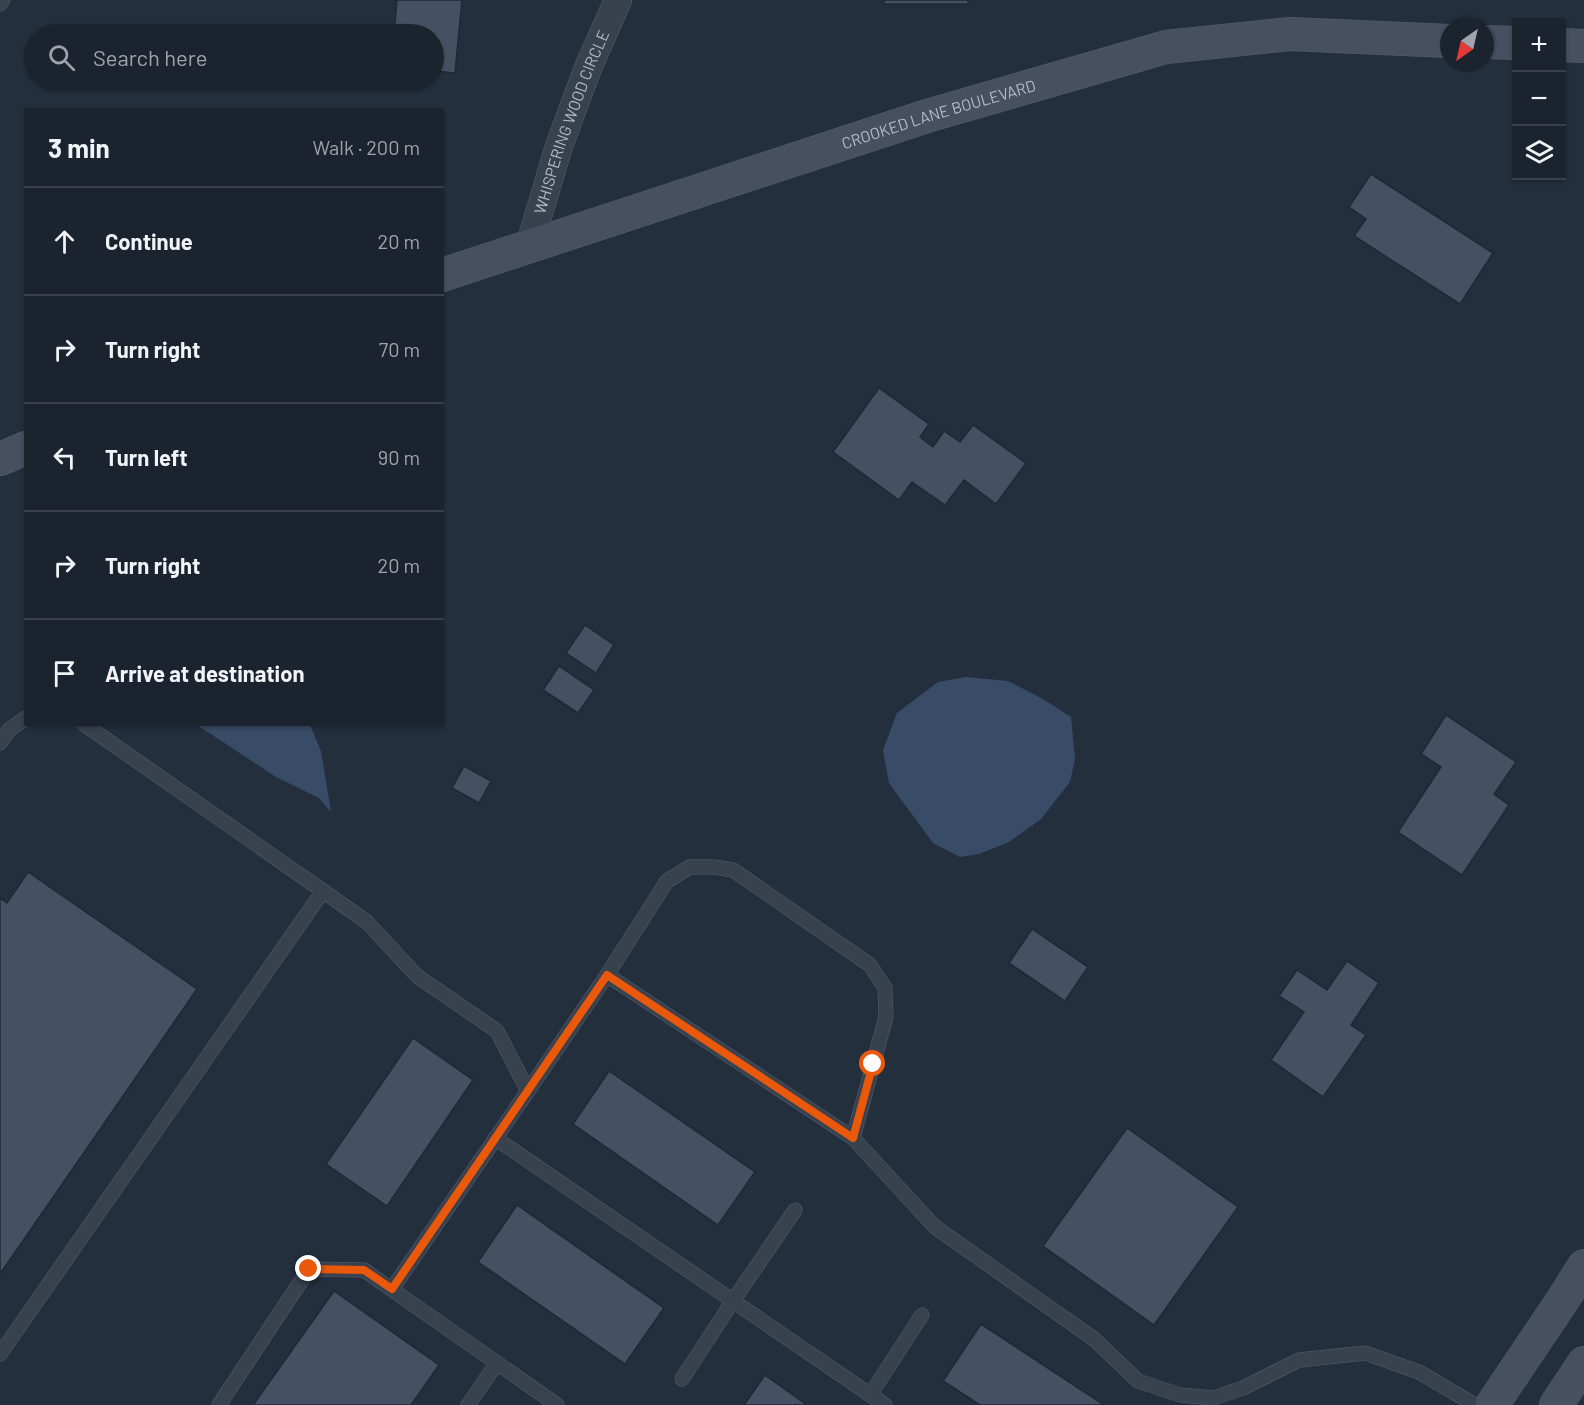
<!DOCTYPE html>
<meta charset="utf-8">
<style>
:root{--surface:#1b232e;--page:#242b36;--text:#f1f3f6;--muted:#a0a4aa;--line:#39404a}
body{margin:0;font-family:Barlow,sans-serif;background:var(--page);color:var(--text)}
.controls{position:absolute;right:18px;top:18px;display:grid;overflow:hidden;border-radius:0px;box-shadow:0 2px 4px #0004}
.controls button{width:54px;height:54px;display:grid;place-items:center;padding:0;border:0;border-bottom:2px solid var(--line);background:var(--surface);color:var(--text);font:30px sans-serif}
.compass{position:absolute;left:1440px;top:18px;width:54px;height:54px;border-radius:50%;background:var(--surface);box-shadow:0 2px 4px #0004;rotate:214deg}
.stop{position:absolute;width:18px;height:18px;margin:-14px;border:4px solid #ea580c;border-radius:50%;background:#fff}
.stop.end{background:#ea580c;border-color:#fff;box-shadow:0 2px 6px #0008}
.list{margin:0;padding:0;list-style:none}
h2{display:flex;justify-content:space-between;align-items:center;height:78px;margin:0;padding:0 24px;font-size:26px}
h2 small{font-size:20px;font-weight:400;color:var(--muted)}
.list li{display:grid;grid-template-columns:39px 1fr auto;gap:18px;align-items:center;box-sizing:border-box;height:108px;padding:0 24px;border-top:2px solid var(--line)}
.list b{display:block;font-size:22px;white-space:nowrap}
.list em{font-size:20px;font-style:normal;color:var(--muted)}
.icon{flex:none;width:33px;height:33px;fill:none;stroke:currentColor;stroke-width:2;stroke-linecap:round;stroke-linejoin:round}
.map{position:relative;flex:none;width:1584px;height:1405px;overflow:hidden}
.search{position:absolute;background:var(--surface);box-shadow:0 2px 4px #0004;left:24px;top:24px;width:420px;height:66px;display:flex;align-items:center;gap:15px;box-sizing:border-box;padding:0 21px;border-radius:33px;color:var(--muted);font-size:22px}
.panel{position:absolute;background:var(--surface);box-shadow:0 2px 4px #0004;left:24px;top:108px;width:420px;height:618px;border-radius:0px}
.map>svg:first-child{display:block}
.water{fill:#394c67}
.building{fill:#455162;stroke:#1f2835;stroke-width:1.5}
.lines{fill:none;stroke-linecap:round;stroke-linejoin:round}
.lane-casing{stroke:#565f6c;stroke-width:15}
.street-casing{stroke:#565f6c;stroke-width:28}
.secondary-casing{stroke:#565f6c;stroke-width:34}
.lane{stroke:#38414e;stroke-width:14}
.street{stroke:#38414e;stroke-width:27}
.secondary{stroke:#465061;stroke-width:33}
.route{stroke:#ea580c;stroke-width:8}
.labels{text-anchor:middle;stroke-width:6;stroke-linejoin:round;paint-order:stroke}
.street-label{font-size:16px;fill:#b4bcc9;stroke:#1d2633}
</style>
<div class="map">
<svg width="1584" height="1405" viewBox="0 0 1584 1405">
<rect width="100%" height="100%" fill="#242f3e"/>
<g class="water">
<path d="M966,677L1008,681L1043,699L1071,717L1075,759L1070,782L1041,819L1009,842L979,854L960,857L933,843L889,783L883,750L897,713L938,682Z"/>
<path d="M197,725H310L321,751L331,812L319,798L276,777Z"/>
</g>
<g class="building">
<path d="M397,0H462L455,73L434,71V34H394Z"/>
<rect x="884" y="0" width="84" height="4"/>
<path d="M1371,174L1493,253L1460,304L1354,236L1366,219L1349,207Z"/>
<path d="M879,388L929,424L920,437L933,447L944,431L960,442L973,425L1026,463L996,504L964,480L945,505L912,482L899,500L833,452Z"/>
<path d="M585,625L614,645L596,673L566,653Z"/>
<path d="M559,666L594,690L578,713L543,690Z"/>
<path d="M1446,715L1516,762L1494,794L1509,805L1462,875L1398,832L1441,767L1421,754Z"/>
<path d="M464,766L491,781L479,803L452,788Z"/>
<path d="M28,872L197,989L0,1274V898L7,903Z"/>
<path d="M1032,929L1088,967L1065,1001L1009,963Z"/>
<path d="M1347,961L1379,983L1351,1025L1366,1035L1323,1097L1271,1060L1304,1012L1279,996L1297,970L1327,990Z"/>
<path d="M413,1038L473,1080L387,1206L326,1164Z"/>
<path d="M609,1071L755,1172L718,1225L573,1124Z"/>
<path d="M1127,1128L1238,1207L1154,1325L1043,1246Z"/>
<path d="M517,1205L664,1308L625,1364L478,1262Z"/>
<path d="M334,1291L439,1365L411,1405H253Z"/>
<path d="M981,1324L1104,1405H980L943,1381Z"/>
<path d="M765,1375L807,1405H744Z"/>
</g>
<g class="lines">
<defs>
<g id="lane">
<path d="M0,4L3,0"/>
<path d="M84,724L323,891"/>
<path d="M0,743L9,730L26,718"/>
<path d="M528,1091L607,975"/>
<path d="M495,1138L885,1405"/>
<path d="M853,1138L886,1017L885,988L870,965L733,870L714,867H690L667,881L607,975L853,1138L935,1227L1094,1339L1138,1381L1180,1395L1213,1398L1243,1388L1299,1360L1365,1353L1419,1372L1475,1405"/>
<path d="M0,1354L323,891L367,922L417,976L497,1031L528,1091L392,1289"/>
<path d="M682,1379L733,1301L795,1210"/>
<path d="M870,1395L922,1315"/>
<path d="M219,1405L309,1269L364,1270L557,1405"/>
<path d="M468,1405L497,1363"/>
</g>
<g id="street">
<path id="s1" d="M529,247L559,146L588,68L618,0"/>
</g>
<g id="secondary">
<path d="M1485,42L1516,43"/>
<path d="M1562,45L1584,46"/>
<path id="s2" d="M442,275L927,116L1166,47L1290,34L1449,41"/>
<path d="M0,459L26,448"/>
<path d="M1492,1405L1562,1301L1584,1266"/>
<path d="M1556,1405L1584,1363"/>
</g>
</defs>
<use href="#lane" class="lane-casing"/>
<use href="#street" class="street-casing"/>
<use href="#secondary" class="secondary-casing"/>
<use href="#lane" class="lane"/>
<use href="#street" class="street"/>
<use href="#secondary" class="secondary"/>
</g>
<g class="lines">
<path class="route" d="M309,1269L364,1270L392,1289L607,975L853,1138L873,1064"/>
</g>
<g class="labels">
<g class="street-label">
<text dy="6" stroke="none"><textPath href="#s2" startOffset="522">CROOKED LANE BOULEVARD</textPath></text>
<text dy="6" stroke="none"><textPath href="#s1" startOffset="132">WHISPERING WOOD CIRCLE</textPath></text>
</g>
</g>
</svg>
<div class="controls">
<button>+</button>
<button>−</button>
<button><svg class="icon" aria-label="layers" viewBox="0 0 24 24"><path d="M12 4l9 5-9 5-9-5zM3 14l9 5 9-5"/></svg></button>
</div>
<svg class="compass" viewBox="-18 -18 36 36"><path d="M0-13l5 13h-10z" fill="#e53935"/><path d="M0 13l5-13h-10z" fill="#a0a4aa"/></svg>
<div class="stop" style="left:873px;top:1064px"></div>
<div class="stop end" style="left:309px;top:1269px"></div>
<div class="search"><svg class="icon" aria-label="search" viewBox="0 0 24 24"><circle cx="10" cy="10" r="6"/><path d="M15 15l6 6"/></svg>Search here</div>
<section class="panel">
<h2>3 min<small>Walk · 200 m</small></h2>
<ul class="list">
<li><svg class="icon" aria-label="ahead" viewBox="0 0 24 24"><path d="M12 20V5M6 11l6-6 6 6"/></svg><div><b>Continue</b></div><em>20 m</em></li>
<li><svg class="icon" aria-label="right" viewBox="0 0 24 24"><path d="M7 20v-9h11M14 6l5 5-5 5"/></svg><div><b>Turn right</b></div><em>70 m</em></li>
<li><svg class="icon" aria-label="left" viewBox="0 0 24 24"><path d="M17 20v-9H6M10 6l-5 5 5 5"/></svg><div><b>Turn left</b></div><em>90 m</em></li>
<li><svg class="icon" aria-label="right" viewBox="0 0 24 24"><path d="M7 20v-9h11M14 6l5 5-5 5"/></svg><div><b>Turn right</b></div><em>20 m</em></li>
<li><svg class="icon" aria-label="arrive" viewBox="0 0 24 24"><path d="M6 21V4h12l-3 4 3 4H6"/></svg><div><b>Arrive at destination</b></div></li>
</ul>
</section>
</div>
